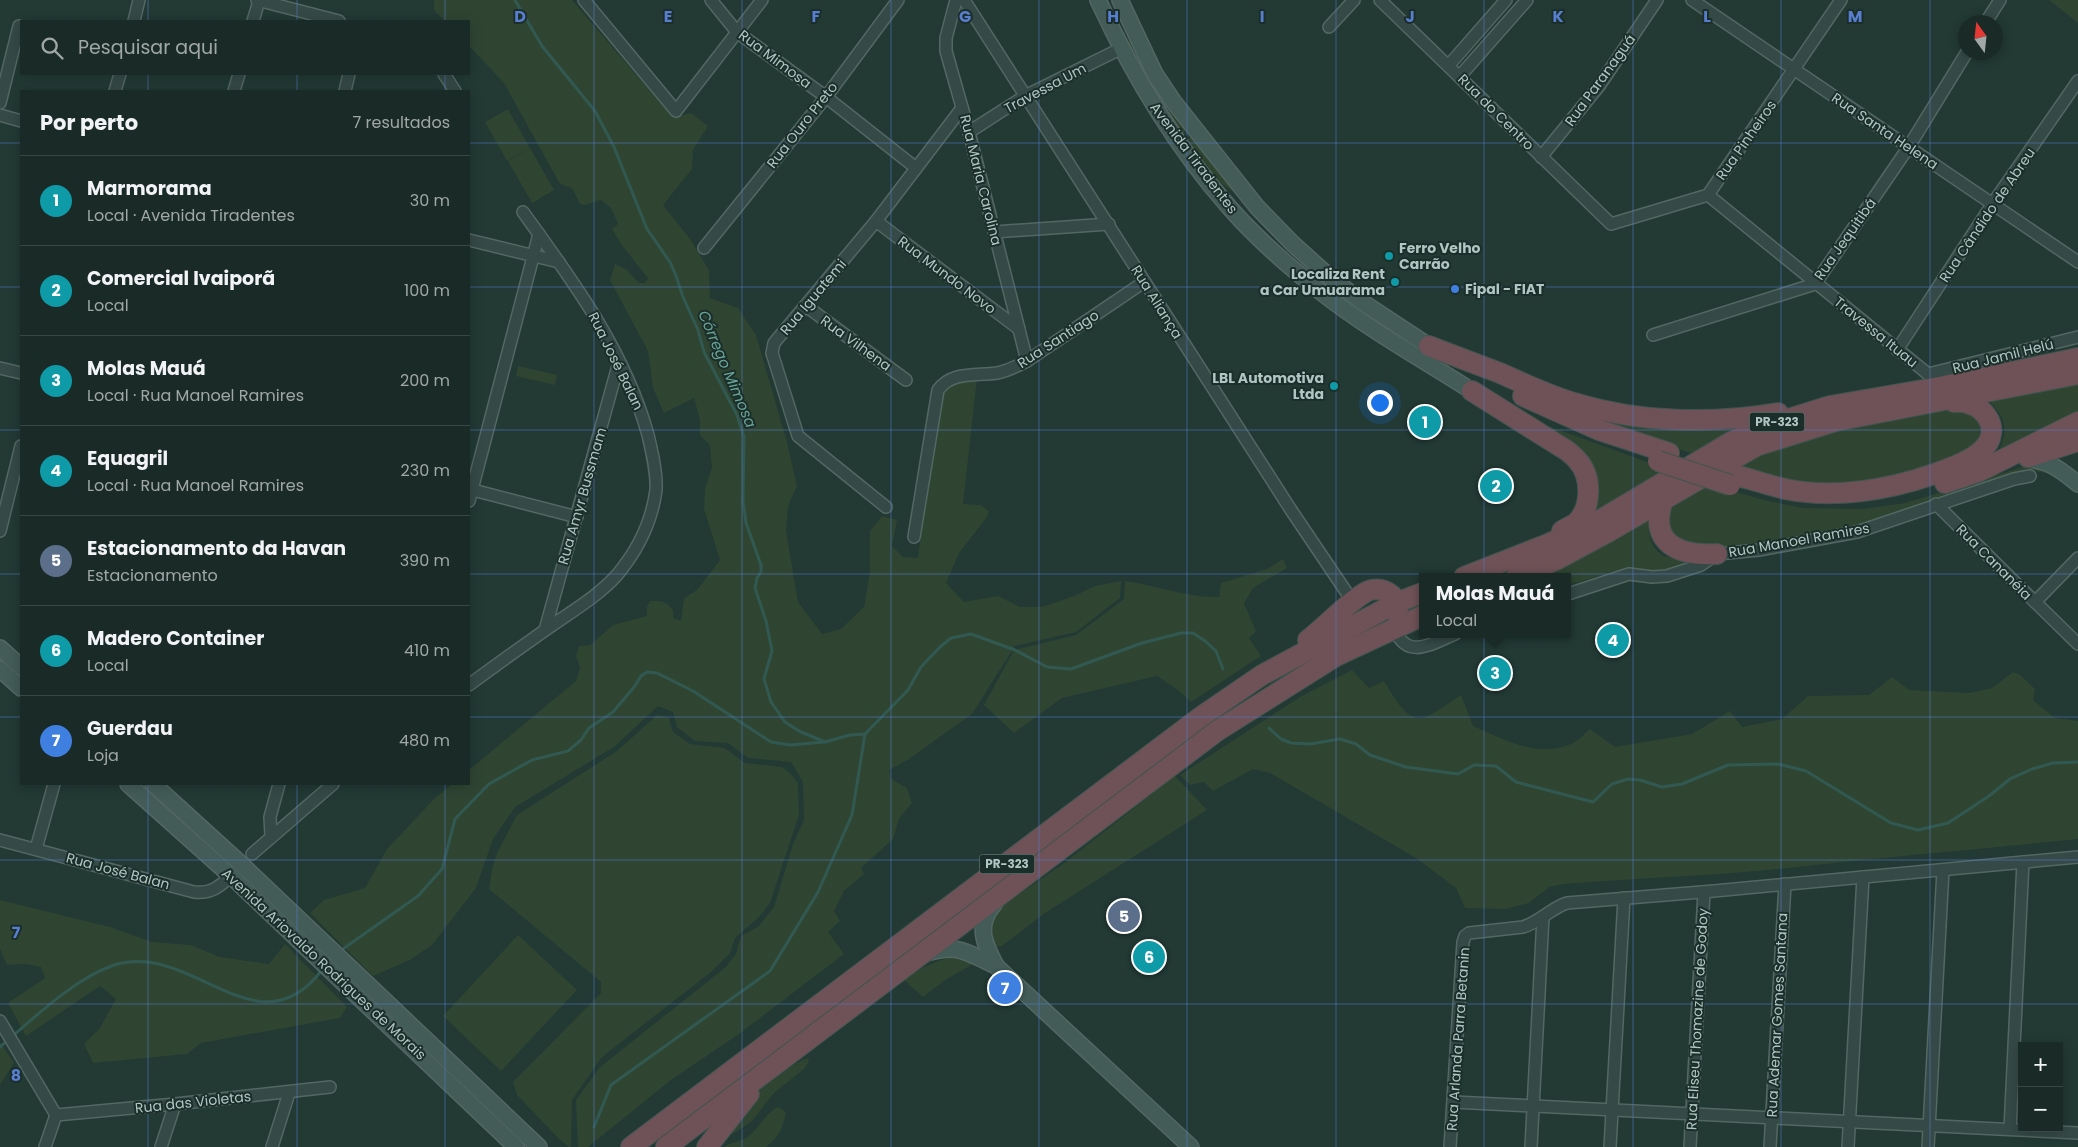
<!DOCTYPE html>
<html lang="pt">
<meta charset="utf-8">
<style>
:root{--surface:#1a2b27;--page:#23332f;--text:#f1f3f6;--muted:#9fa7a7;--line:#384744;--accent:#8abfa5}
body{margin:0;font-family:Poppins,sans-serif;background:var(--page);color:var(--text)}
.controls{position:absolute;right:15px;bottom:15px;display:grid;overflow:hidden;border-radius:0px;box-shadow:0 2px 12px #0003}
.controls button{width:45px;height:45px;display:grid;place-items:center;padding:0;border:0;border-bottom:1px solid var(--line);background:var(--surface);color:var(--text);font:25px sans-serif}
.compass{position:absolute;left:1958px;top:15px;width:45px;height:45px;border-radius:50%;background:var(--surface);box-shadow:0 2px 12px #0003;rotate:345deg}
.you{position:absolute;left:1379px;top:402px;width:18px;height:18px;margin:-12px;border:4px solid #fff;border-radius:50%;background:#1a73e8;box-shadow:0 0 0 8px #1a73e833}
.badge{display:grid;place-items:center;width:32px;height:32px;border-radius:50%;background:var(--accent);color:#fff;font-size:16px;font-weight:700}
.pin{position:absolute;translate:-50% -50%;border:2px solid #fff;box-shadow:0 1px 5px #0006}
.popup{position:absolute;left:1419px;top:573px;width:152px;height:65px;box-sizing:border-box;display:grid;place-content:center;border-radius:0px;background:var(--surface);filter:drop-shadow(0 1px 4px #0005);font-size:16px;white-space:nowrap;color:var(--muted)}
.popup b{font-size:19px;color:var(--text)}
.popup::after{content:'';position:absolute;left:50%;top:100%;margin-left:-10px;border:10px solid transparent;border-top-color:var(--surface)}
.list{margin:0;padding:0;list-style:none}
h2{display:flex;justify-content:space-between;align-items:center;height:65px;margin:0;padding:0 20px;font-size:21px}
h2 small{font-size:16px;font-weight:400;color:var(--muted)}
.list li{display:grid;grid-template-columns:32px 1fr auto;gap:15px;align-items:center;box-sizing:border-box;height:90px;padding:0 20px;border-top:1px solid var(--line)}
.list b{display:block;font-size:19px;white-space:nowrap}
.list p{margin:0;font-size:16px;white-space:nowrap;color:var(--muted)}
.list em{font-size:16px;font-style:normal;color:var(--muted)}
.icon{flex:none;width:28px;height:28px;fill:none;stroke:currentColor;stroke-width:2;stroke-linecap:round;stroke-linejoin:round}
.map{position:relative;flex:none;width:2078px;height:1147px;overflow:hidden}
.search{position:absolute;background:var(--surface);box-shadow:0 2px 12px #0003;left:20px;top:20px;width:450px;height:55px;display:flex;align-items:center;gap:12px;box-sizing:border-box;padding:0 18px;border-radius:0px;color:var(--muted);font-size:19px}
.panel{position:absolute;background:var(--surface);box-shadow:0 2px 12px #0003;left:20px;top:90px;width:450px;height:695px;border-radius:0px}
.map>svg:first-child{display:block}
.green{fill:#2f4532}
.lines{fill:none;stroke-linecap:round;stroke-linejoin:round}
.stream{stroke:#315951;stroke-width:3}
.street-casing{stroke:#536763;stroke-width:14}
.secondary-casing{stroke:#536763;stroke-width:18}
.highway-casing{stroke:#405450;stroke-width:22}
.street{stroke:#354946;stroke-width:11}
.secondary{stroke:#435c58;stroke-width:15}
.highway{stroke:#6f5257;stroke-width:20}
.highway-bridge-casing{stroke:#405450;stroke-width:22;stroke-linecap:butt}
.highway-bridge{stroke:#6f5257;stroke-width:20}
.grid{fill:none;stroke:#587ecf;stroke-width:1;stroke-opacity:0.55}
.culture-dot{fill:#0f9aa8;stroke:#1b2e2a;stroke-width:2}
.shop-dot{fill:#3f7fe0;stroke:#1b2e2a;stroke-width:2}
.labels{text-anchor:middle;stroke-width:4;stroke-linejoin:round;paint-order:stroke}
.shield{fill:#1b2e2a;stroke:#839894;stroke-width:1}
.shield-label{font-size:12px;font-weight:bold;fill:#b0c6c2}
.street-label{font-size:14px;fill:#b0c6c2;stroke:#1b2e2a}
.poi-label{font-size:14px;font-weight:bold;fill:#b0c6c2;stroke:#1b2e2a;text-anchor:start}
.water-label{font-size:15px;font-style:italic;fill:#69a498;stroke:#1b2e2a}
.grid-label{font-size:16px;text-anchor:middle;font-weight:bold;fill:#587ecf;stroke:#1b2e2a;stroke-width:4;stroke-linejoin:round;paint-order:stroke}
</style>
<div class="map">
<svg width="2078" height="1147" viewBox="0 0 2078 1147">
<rect width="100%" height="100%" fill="#223934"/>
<g class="green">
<path d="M434,0H572L673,118L691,113L708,126L693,150L692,169L663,205L690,239L709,270L710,298L738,308L756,335L787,442L797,486L788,506L786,530L798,602L822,634L841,629L864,607L870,571V531L882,516L897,520L892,546L903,557L918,558L929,472L944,391C954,382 964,380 977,378L963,504L981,505L989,511L987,517L959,553L946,583L964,602L998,596L1020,607H1042L1074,596L1095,586L1121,581L1120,598L1076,632L1015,646L972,714L909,759L889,770L891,779L907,788L912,803L899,819L893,839L861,868L864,874L844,891L834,911L840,921L828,932L844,954L739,1034L671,1080L588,1147H578L576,1100L600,1067L726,967L736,954L741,936L759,926L774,907L793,844L804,820L803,782L791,762L748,758L728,743L695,741L677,727L673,712L658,706L614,747L515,807L493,839L476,888L432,945L410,960L373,976L310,913L324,900L365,888L387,849L435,798L452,784H469V770L576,681L580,668L576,656L579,646L590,645L613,625L647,616V607L650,601C661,600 667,602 673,610V618L681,621L684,598L697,590L720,560L704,509L705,488L712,467L710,445L700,435V420L694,398L664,413L653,388L648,351L610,280L615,264L627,270L639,283H645L648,278L621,244L612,229L618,224L611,208L601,200L585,205L580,204L572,188L560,184L504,83L469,46V21H445L434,10Z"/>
<path d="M2049,0H2078V23Z"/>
<path d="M1129,41H1131L1158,88L1185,130L1184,135L1181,136L1155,100L1127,42Z"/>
<path d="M508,109L530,148L507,161L485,122Z"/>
<path d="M1189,138L1193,139L1232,188L1233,192L1220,182L1187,144V140Z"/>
<path d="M530,148L554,190L532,203L508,161Z"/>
<path d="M518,366L557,375L555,385L516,376Z"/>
<path d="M2078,380V416L1997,455C2009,430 2007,418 1987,399Z"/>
<path d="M1950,405L1975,412L1983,431L1980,443L1955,458L1854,488L1782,481L1736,464L1785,440Z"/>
<path d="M1577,414L1737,427L1691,453L1632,435Z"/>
<path d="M1532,420L1669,470L1589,519L1596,478Z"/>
<path d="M2029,465H2034L2064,479L2062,481L2048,473L2031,471L1864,525L1841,530L1728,548L1698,551L1666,530L1667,508L1700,482L1768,501L1804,508L1863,509L1905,503Z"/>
<path d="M1649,516C1647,532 1650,551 1667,557C1672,558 1678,558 1683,560L1682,566L1664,573L1629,569L1615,571L1568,585V577H1531Z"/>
<path d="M1283,559L1287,568L1253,588L1244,603L1256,631L1249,638L1261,656L1191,702L1178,690L1157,676L1062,698L1014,733L984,705L1014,650L1076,635L1124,599L1125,581C1156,585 1187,598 1219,597L1221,583L1267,569Z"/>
<path d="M1352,670L1369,688L1384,681C1392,693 1405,721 1423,718C1431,716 1453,700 1461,695L1473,726C1506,740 1540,760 1575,742C1580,739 1585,733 1590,729L1615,747L1692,734L1730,711L1742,727L1782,719L1808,696L1869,695L1892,677L1909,690L1969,693L1992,688L2013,672L2019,674L2035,689L2033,700L2055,718L2078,721V839C1981,849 1884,857 1787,868C1713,876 1638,878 1563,884L1549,887L1529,903L1506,909L1465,908L1456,888L1416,858L1270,773L1253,769L1213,791L1204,782L1190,785L1180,775L1300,697Z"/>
<path d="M657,715L669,718L673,732L690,744L725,748L745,763L782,767L790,773L798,783L799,815L770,903L759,917L735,938L730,953L711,972L602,1057L572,1100L571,1147H569L559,1139L517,1095L513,1082L601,993V982L489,889L492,869L497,853L517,815L617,751Z"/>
<path d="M1175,776L1207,810L1045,913L1002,946L997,947L990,935L991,921L999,908L1063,864Z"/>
<path d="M0,900L110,927L152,942L191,945L220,957L269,964L285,944L347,1007L340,1018L201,1043L187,1054L93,1063L84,1044L99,1029L116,999L100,986L26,1036L8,1003L45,978L41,967L25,964L7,965L0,949Z"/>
<path d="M518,935L577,990L501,1071L443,1016Z"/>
<path d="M952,957L967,958L977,962L945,980L923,997L904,980C920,969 933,961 952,957Z"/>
<path d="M0,1042L14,1063L0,1085Z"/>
<path d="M808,1058L809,1062L804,1069L774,1093L752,1121L736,1132L723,1138C730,1127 737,1116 745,1105C754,1094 794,1061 808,1058Z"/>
<path d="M778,1107L786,1112C783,1128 779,1137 766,1147H724C731,1142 740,1142 746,1138C759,1130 765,1113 778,1107Z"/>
</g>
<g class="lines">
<g class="stream">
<path d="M515,0L542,46L595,111L614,147L647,229L670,262L676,276L683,297L698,330L704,352L737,415L744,437L743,501L746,523L761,565V572L757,578L755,588L766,621L772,651L764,679L771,702L785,722L799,731L825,742L850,735L865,734L908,690L921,667L940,647L951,638L971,634L1015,650L1047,667L1071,669L1142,643L1181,633H1193L1205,641L1216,651L1223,669"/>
<path d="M1269,728L1281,739L1291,743L1310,744L1340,739L1356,744L1370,755L1406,767L1458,774L1474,765L1496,766L1516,782L1593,802L1612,784L1628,779L1640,780L1662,787L1682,784L1728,765L1778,764L1806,771L1891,823L1918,830L1948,823L1989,796L2010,779L2032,769L2053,763L2078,762"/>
<path d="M340,951L418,896L442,869L455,819L489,784L532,760L568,751L581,740L589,728L613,712L635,686L641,676L647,672L657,673L693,691L771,742L790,745L824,742"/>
<path d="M0,1047C32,1020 73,979 114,965C192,940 257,1055 322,970"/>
<path d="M594,1127L611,1085L770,971L818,892L852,815L865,734"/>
</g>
<defs>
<g id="street">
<path d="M257,0L339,21"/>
<path d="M584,0L676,111L762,0"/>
<path d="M711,0L737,32L826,97L916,168"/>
<path d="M956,0L946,38V51L969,132L1027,361"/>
<path d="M964,0L1291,510L1353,602"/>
<path d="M1380,0L1611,224L1708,195L1841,0"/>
<path d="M1692,0L2078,262"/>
<path d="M134,21L139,0"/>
<path d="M253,21L259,1"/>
<path d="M1986,22L2000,0"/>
<path d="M1329,27L1354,0"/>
<path d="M1449,65L1506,0"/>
<path d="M444,74L455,91"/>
<path d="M1460,76L1527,0"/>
<path d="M115,91L120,74"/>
<path d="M234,91L239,74"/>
<path d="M345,91L349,74"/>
<path d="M0,103L19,26"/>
<path d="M0,115L21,121"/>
<path d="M969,132L1025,96L1122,48"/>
<path d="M1541,157L1599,86L1657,0"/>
<path d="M1708,195L1928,374L2078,337"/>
<path d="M876,221L1019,329"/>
<path d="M994,232L1109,224"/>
<path d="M469,240L559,262"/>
<path d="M704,248L826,97L898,0"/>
<path d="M806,306L906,380"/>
<path d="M1653,335L1815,284L1908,148L1967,52"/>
<path d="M1897,350L1993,203L2078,81"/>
<path d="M0,368L21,373"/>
<path d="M469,489L577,517"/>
<path d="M469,501L539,234"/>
<path d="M1936,504L2035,602L2078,558"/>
<path d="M886,507L798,436L772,353L774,343L876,221L962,108"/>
<path d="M0,531L21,446"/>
<path d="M914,537L938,390C952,371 975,376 997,373C1008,371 1017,366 1027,361L1144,282"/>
<path d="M1568,594L1629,574L1652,577L1667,576L1701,565L1717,554L1759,550L1857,532L2014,479L2030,476"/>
<path d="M2035,602L2078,644"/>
<path d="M1394,628C1407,661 1431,644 1455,634"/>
<path d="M545,630L619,362"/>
<path d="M469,685C496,665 524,645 551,626C574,610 598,596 617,575C637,551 652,521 656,490C657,472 652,452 648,435C625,351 573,281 523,212"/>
<path d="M271,836L270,817L279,784"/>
<path d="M0,840L194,892C211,894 219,887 231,876"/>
<path d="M36,849L54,784"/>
<path d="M252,854L333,784"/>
<path d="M0,1021L56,1115"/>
<path d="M1453,1102L2078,1133"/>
<path d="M56,1115L175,1104L330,1087"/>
<path d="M2010,1129L2023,862"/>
<path d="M45,1147L56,1115"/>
<path d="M161,1147L175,1104"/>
<path d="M272,1147L289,1093"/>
<path d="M1450,1147L1463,942L1465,936L1469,933L1523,927C1540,922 1551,908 1567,903L1714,891L2078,857"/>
<path d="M1531,1147L1543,917"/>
<path d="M1610,1147L1624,898"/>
<path d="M1690,1147L1704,892"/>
<path d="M1770,1147L1785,884"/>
<path d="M1848,1147L1863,877"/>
<path d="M1928,1147L1943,870"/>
</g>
<g id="secondary">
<path d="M1098,0C1132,73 1175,146 1229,207C1256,238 1288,266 1321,292C1368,329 1422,359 1472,391"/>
<path d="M1120,0L1155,74L1173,101L1257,207L1293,244L1332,279L1362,302L1429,346"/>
<path d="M2027,459C2049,460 2062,471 2078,484"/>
<path d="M0,648L21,667"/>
<path d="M0,669L21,688"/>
<path d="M128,784L231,876L516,1147"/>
<path d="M153,784L241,864L539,1147"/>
<path d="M995,903C975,925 984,943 996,966"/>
<path d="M927,953C960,943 967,953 996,966L1191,1147"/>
</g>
<g id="highway">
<path d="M1429,346C1452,355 1476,364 1500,373C1525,384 1551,397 1578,404C1641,423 1713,424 1778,413"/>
<path d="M1472,391L1566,450C1570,453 1575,457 1578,461C1592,477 1592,508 1576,523C1572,526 1566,528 1562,531"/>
<path d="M1523,396L1599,430L1669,453"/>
<path d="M2028,457L2078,441"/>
<path d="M1734,475C1751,479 1768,485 1785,489C1834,499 1888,490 1934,474C1950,468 1969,462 1982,450C2005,429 1982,399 1954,402"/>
<path d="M1945,483L1980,471L2078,422"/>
<path d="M1663,500C1648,544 1679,556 1717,554"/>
<path d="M1464,577L1548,544L1602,519L1731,442L1769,425L1830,406L1940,387L2078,358"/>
<path d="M1516,577L1556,560L1608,532L1756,446L1836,421L2078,374"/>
<path d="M1308,640C1326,626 1348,602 1366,592C1381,584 1402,596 1397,614"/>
<path d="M631,1147L1202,716L1262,675L1396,603L1422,593"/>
<path d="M666,1147L1217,731L1336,656L1422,616"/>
<path d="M707,1147L749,1094"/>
</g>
</defs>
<use href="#street" class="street-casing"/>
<use href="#secondary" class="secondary-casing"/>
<use href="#highway" class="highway-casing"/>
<use href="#street" class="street"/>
<use href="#secondary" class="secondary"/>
<use href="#highway" class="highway"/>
<defs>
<path id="highway-bridge" d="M1658,461L1730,485"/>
</defs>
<use href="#highway-bridge" class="highway-bridge-casing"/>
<use href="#highway-bridge" class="highway-bridge"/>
</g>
<path class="grid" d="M148,0V21M297,0V21M445,0V21M594,0V1147M742,0V1147M891,0V1147M1039,0V1147M1187,0V1147M1336,0V1147M1484,0V1147M1633,0V1147M1781,0V1147M1930,0V1147M148,74V91M297,74V91M445,74V91M0,143H21M469,143H2078M0,287H21M469,287H2078M0,430H21M469,430H2078M0,574H21M469,574H2078M0,717H21M469,717H2078M148,784V1147M297,784V1147M445,784V1147M0,860H2078M0,1004H2078"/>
<g class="culture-dot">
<circle cx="1389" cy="256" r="5"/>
<circle cx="1395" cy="282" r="5"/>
<circle cx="1334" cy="386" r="5"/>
</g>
<circle class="shop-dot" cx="1455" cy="289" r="5"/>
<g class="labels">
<g class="shield">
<rect x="1749.5" y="412.5" width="55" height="19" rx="4"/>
<rect x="979.5" y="854.5" width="55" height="19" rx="4"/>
</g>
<g class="shield-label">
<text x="1777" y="426">PR-323</text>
<text x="1007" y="868">PR-323</text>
</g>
<g class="street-label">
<text transform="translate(775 59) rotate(37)" y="5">Rua Mimosa</text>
<text transform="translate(1600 80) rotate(-54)" y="5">Rua Paranaguá</text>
<text transform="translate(1045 88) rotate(-28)" y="5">Travessa Um</text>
<text transform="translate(1496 112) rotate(45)" y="5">Rua do Centro</text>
<text transform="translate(802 125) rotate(-52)" y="5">Rua Ouro Preto</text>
<text transform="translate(1885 131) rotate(34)" y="5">Rua Santa Helena</text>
<text transform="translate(1746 140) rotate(-55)" y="5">Rua Pinheiros</text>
<text transform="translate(1194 158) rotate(53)" y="5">Avenida Tiradentes</text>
<text transform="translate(981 180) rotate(76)" y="5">Rua Maria Carolina</text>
<text transform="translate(1987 215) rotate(-56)" y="5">Rua Cândido de Abreu</text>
<text transform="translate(1845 239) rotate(-55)" y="5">Rua Jequitibá</text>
<text transform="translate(947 275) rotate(37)" y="5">Rua Mundo Novo</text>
<text transform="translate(813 297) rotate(-50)" y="5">Rua Iguatemi</text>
<text transform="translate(1157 302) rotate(58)" y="5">Rua Aliança</text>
<text transform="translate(1876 332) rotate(39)" y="5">Travessa Ituau</text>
<text transform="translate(1058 339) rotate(-33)" y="5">Rua Santiago</text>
<text transform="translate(856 343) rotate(36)" y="5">Rua Vilhena</text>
<text transform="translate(2003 356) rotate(-14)" y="5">Rua Jamil Helú</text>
<text transform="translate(616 361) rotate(64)" y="5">Rua José Balan</text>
<text transform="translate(582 496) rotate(-74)" y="5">Rua Amyr Bussmam</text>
<text transform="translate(1799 540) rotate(-10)" y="5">Rua Manoel Ramires</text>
<text transform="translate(1994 562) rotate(45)" y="5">Rua Cananéia</text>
<text transform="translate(118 871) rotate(15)" y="5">Rua José Balan</text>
<text transform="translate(324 964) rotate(43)" y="5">Avenida Ariovaldo Rodrigues de Morais</text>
<text transform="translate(1777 1015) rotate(-87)" y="5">Rua Ademar Gomes Santana</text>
<text transform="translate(1697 1019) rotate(-87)" y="5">Rua Eliseu Thomazine de Godoy</text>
<text transform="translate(1458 1039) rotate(-86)" y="5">Rua Arlanda Parra Betanin</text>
<text transform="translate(193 1102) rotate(-6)" y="5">Rua das Violetas</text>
</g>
<g class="poi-label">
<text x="1399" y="253">Ferro Velho<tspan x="1399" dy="16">Carrão</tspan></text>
<text x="1385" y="279" text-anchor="end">Localiza Rent<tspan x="1385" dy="16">a Car Umuarama</tspan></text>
<text x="1465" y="294">Fipal - FIAT</text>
<text x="1324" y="383" text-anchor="end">LBL Automotiva<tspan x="1324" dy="16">Ltda</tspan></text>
</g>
<g class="water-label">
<text transform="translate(727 369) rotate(67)" y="5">Córrego Mimosa</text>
</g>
</g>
<g class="grid-label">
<text x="520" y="22">D</text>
<text x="668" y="22">E</text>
<text x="816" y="22">F</text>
<text x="965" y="22">G</text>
<text x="1113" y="22">H</text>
<text x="1262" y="22">I</text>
<text x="1410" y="22">J</text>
<text x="1558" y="22">K</text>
<text x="1707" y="22">L</text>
<text x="1855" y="22">M</text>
<text x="16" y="938">7</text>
<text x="16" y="1081">8</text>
</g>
</svg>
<div class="controls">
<button>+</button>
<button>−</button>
</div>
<svg class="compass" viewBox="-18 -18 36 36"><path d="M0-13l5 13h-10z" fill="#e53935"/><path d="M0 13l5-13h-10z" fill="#9fa7a7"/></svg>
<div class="you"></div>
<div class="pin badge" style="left:1425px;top:422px;background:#0f9aa8">1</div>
<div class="pin badge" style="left:1496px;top:486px;background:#0f9aa8">2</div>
<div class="pin badge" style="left:1495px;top:673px;background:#0f9aa8">3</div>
<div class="popup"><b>Molas Mauá</b>Local</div>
<div class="pin badge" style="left:1613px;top:640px;background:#0f9aa8">4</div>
<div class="pin badge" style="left:1124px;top:916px;background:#5c6f8a">5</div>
<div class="pin badge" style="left:1149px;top:957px;background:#0f9aa8">6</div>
<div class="pin badge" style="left:1005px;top:988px;background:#3f7fe0">7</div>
<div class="search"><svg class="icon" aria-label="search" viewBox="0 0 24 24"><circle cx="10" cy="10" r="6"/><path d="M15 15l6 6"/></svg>Pesquisar aqui</div>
<section class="panel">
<h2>Por perto<small>7 resultados</small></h2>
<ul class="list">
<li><span class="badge" style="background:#0f9aa8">1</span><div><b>Marmorama</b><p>Local · Avenida Tiradentes</p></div><em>30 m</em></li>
<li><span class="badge" style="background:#0f9aa8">2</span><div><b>Comercial Ivaiporã</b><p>Local</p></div><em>100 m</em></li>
<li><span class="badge" style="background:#0f9aa8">3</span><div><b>Molas Mauá</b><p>Local · Rua Manoel Ramires</p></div><em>200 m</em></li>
<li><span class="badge" style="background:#0f9aa8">4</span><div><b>Equagril</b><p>Local · Rua Manoel Ramires</p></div><em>230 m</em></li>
<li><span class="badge" style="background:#5c6f8a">5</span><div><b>Estacionamento da Havan</b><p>Estacionamento</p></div><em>390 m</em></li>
<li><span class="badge" style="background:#0f9aa8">6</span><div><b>Madero Container</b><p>Local</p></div><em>410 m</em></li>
<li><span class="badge" style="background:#3f7fe0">7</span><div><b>Guerdau</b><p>Loja</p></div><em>480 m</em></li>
</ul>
</section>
</div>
